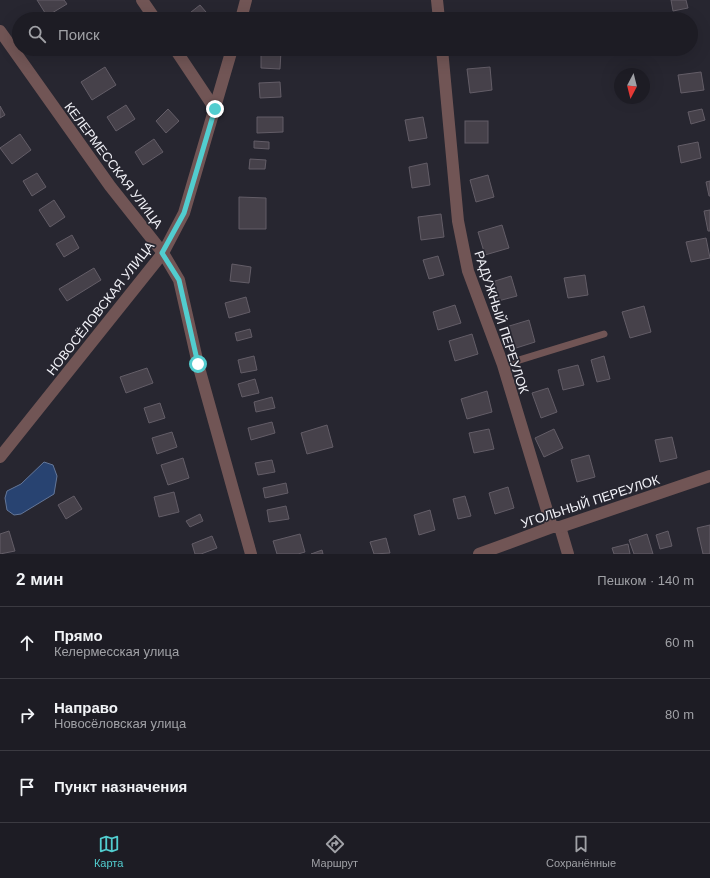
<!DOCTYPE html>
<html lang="ru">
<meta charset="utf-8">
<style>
:root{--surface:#1d1c24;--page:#25252c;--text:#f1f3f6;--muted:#a0a1a6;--line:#3b3a41;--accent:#52cdcf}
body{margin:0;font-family:Arial,sans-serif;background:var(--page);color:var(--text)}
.compass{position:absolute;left:614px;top:68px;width:36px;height:36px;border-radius:50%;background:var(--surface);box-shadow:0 4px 16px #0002;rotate:187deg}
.stop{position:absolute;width:12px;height:12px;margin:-9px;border:3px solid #52cdcf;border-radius:50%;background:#fff}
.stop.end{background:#52cdcf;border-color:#fff;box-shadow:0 1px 4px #0008}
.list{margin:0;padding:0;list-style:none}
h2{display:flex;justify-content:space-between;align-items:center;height:52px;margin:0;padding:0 16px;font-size:17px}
h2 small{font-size:13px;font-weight:400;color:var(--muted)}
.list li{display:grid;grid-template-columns:26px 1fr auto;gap:12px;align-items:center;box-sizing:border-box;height:72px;padding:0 16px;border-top:1px solid var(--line)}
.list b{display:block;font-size:15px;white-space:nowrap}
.list p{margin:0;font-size:13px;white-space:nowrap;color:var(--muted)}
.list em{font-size:13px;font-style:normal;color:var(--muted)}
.icon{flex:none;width:22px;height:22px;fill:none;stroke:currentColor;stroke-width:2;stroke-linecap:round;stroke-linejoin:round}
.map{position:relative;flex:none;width:710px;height:554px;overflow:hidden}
.search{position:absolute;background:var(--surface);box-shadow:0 4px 16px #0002;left:12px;right:12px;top:12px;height:44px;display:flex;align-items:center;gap:10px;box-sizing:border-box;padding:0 14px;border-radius:22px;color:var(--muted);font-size:15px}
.sheet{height:268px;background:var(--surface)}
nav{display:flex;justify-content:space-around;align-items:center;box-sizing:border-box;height:56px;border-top:1px solid var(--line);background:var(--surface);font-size:11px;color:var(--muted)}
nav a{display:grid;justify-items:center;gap:2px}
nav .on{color:var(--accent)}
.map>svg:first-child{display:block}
.water{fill:#284371;stroke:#647799}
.building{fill:#46414a;stroke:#635d67}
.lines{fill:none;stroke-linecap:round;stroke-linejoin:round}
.service{stroke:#715555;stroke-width:7}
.minor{stroke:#715555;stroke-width:12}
.route{stroke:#52cdcf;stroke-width:5}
.labels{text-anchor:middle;stroke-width:3.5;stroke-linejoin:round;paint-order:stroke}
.street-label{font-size:13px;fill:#f1f1f7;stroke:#272630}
</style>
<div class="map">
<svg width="710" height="554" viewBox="0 0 710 554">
<rect width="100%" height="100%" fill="#272630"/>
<path class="water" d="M44,462L53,465L57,476L54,494L21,514L14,515L7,510L5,498L7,491L21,484Z"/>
<g class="building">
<path d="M37,0H64L67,4L47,16Z"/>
<path d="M671,0H686L688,8L673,11Z"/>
<path d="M200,5L212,19H189L186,16Z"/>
<path d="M478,14L479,19H458Z"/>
<path d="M279,17L297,18V19H279Z"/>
<path d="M691,22L696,38L691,39Z"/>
<path d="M261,50L281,51L280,69L261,68Z"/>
<path d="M105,67L116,85L92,100L81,82Z"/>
<path d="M490,67L492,90L470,93L467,69Z"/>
<path d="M701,72L704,90L681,93L678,75Z"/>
<path d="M280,82L281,97L260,98L259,83Z"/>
<path d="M126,105L135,119L116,131L107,117Z"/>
<path d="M0,106L5,115L0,118Z"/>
<path d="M168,109L179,121L166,133L156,121Z"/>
<path d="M702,109L705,120L691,124L688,112Z"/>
<path d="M257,117H283V132L257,133Z"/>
<path d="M423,117L427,138L409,141L405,120Z"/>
<rect x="465" y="121" width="23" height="22"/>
<path d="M20,134L31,150L12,164L0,148Z"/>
<path d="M154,139L163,152L143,165L135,152Z"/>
<path d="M254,141L269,142V149L254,148Z"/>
<path d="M698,142L701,158L681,163L678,146Z"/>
<path d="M250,159L266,160L265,169H249Z"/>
<path d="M427,163L430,185L412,188L409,167Z"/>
<path d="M37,173L46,187L32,196L23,181Z"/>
<path d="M488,175L494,197L476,202L470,180Z"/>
<path d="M710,181V196H709L706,182Z"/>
<path d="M239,197L266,198V229H239Z"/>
<path d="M54,200L65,217L50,227L39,210Z"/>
<path d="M710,210V231H708L704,211Z"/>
<path d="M441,214L444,237L421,240L418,217Z"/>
<path d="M502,225L509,248L485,255L478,232Z"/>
<path d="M72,235L79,248L64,257L56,244Z"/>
<path d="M706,238L710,258L691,262L686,242Z"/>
<path d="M438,256L444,275L429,279L423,260Z"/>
<path d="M232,264L251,267L249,283L230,281Z"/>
<path d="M94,268L101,280L67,301L59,289Z"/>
<path d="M585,275L588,295L568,298L564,278Z"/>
<path d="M511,276L517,296L498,301L492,282Z"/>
<path d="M246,297L250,312L229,318L225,303Z"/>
<path d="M455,305L461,323L438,330L433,312Z"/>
<path d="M644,306L651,332L630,338L622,312Z"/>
<path d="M529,320L535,342L513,349L506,327Z"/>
<path d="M250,329L252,337L237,341L235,333Z"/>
<path d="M472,334L478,354L455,361L449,341Z"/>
<path d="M254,356L257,370L241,373L238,360Z"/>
<path d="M604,356L610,379L597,382L591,360Z"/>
<path d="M578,365L584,385L563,390L558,370Z"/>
<path d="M147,368L153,383L126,393L120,377Z"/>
<path d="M255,379L259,393L242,397L238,384Z"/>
<path d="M548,388L557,412L541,418L532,393Z"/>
<path d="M487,391L492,412L467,419L461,399Z"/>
<path d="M272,397L275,408L256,412L254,402Z"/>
<path d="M160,403L165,418L149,423L144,408Z"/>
<path d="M272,422L275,433L251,440L248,428Z"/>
<path d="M327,425L333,447L307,454L301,433Z"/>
<path d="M489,429L494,449L474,453L469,433Z"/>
<path d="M554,429L563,448L544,457L535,438Z"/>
<path d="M172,432L177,447L157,454L152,438Z"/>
<path d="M672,437L677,458L660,462L655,440Z"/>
<path d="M589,455L595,477L577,482L571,460Z"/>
<path d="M183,458L189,478L168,485L161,465Z"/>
<path d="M272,460L275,472L258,475L255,463Z"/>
<path d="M286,483L288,493L265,498L263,488Z"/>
<path d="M508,487L514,508L495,514L489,493Z"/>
<path d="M174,492L179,512L159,517L154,497Z"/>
<path d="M74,496L82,509L66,519L58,505Z"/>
<path d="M465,496L471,516L458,519L453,499Z"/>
<path d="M286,506L289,519L269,522L267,510Z"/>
<path d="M430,510L435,530L419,535L414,515Z"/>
<path d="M200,514L203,521L190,527L186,521Z"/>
<path d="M710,525V554H703L697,528Z"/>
<path d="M9,531L15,551L0,554V534Z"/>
<path d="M668,531L672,546L660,549L656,535Z"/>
<path d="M300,534L305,552L298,554H277L273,541Z"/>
<path d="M647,534L653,554H634L629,540Z"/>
<path d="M212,536L217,548L201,554H195L192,544Z"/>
<path d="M386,538L390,553L374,554L370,542Z"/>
<path d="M628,544L630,554H614L612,548Z"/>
<path d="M322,550L323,554H311Z"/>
</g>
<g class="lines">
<path class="service" d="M503,365L604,334"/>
<g class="minor">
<path d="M142,0L155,19"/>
<path d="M437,0L439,19"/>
<path d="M241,19L246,0"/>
<path d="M0,31L110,186L163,253L179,280L198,364L251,554"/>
<path d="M175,49L215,109"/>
<path d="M442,49L458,221L468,271L503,365L552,527"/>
<path d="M0,457L163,253L184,213L232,49"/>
<path d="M560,527L568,554"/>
<path d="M479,554L552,527H560L710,476"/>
</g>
</g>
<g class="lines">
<path class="route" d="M198,364L179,280L162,253L184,213L215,109"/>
</g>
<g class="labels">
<g class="street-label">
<text transform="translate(114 165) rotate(53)" y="5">КЕЛЕРМЕССКАЯ УЛИЦА</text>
<text transform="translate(100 308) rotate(-52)" y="5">НОВОСЁЛОВСКАЯ УЛИЦА</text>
<text transform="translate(502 322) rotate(72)" y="5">РАДУЖНЫЙ ПЕРЕУЛОК</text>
<text transform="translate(590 501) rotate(-18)" y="5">УГОЛЬНЫЙ ПЕРЕУЛОК</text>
</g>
</g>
</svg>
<svg class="compass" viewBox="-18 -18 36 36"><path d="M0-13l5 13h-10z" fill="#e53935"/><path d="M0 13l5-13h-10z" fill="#a0a1a6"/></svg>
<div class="stop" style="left:198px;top:364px"></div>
<div class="stop end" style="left:215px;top:109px"></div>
<div class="search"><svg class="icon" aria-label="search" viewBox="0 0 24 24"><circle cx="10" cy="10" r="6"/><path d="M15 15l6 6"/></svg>Поиск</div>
</div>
<section class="sheet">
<h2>2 мин<small>Пешком · 140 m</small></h2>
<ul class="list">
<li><svg class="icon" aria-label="ahead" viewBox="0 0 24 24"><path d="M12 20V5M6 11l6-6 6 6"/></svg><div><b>Прямо</b><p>Келермесская улица</p></div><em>60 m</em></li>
<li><svg class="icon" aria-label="right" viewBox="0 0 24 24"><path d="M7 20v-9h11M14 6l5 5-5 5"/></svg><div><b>Направо</b><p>Новосёловская улица</p></div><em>80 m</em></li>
<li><svg class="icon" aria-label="arrive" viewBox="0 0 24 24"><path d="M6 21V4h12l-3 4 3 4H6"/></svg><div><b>Пункт назначения</b></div></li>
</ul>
</section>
<nav>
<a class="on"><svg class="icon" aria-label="map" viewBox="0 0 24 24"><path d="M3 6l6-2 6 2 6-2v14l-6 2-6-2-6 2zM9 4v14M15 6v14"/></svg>Карта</a>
<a><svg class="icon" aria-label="directions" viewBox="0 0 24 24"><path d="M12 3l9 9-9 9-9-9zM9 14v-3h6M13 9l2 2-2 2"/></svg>Маршрут</a>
<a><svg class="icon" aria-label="saved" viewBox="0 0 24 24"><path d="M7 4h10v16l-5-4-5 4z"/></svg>Сохранённые</a>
</nav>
